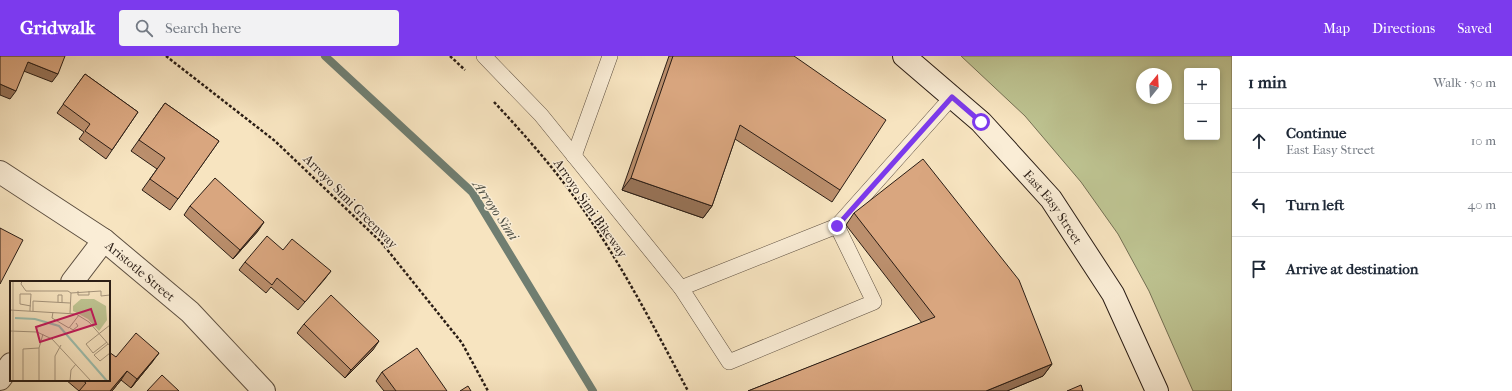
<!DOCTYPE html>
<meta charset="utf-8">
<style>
:root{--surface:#fff;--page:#f2f2f3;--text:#1f2937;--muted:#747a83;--line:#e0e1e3;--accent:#7c3aed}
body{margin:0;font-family:"IM FELL French Canon",serif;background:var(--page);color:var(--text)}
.controls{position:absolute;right:12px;top:12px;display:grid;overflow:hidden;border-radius:4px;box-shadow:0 2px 6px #0003}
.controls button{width:36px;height:36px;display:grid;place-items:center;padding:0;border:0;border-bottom:1px solid var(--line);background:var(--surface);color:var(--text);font:20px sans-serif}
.compass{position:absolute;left:1136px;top:12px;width:36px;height:36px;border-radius:50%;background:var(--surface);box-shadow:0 2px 6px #0003;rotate:18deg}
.stop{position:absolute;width:12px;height:12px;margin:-9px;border:3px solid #7c3aed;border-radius:50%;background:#fff}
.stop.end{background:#7c3aed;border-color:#fff;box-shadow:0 1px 4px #0008}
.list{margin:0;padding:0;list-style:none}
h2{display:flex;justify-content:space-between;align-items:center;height:52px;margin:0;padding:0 16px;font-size:17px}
h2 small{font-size:13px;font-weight:400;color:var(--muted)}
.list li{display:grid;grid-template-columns:26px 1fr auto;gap:12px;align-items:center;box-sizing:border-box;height:64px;padding:0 16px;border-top:1px solid var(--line)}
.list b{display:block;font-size:15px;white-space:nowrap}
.list p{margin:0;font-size:13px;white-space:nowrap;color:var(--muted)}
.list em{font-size:13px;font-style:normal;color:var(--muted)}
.icon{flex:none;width:22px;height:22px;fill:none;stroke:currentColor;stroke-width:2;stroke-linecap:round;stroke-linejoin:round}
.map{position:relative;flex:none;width:1232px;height:335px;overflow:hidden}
header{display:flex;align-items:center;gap:24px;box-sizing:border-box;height:56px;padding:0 20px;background:var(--accent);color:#fff}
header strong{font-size:19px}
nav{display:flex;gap:22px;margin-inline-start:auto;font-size:14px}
.search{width:280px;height:36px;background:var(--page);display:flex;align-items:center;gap:10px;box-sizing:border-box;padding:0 14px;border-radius:4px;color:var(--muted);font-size:15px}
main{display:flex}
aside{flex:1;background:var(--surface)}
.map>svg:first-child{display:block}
.green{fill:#bec492;stroke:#747054;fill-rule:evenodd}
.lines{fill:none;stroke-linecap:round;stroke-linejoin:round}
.stream{stroke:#707e71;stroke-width:8}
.lane-casing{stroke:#5d4f40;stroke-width:16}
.street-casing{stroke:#5d4f40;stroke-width:24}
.secondary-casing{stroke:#2a1d15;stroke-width:24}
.path{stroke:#2a1d15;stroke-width:2.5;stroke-dasharray:3 2;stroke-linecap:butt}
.lane{stroke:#faedd6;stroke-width:15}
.street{stroke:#faedd6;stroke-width:22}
.secondary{stroke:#faedd6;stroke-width:22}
.wall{fill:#bb8f6d;stroke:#2a1d15}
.shaded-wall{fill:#987459;stroke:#2a1d15}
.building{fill:#d9a67f;stroke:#2a1d15}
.route{stroke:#7c3aed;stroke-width:5}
.labels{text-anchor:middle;stroke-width:3;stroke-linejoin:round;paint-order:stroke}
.street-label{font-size:13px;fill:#2a1d15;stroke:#faedd6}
.water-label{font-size:14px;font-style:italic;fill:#4d4e43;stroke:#faedd6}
.inset-river{fill:none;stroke:#9ebfaf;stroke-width:2}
.inset-road{fill:none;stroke:#a5947c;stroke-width:1}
.view{fill:#c2185b;fill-opacity:0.15;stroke:#c2185b;stroke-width:2}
.inset-edge{fill:none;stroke:#2a1d15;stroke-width:2}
</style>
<header>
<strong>Gridwalk</strong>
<div class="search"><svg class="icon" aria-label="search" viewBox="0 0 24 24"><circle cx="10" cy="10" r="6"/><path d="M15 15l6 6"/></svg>Search here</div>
<nav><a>Map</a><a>Directions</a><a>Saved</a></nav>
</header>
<main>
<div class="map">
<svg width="1232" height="335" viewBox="0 0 1232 335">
<rect width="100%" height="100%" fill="#f7e4c0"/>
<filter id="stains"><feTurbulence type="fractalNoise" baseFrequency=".005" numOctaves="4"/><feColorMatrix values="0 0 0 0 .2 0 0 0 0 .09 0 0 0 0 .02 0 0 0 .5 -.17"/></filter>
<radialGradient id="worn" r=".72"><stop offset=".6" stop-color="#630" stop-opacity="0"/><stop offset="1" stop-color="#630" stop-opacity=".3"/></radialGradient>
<path class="green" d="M961,0H1232V335H1193L1149,235L1118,178L1081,126L1025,60ZM1187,15H1217V81H1187ZM1142,18H1166V42H1142Z"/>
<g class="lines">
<path class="stream" d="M325,0L472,136L593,335"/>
<defs>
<g id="lane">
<path d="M484,0L541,59L681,232L837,170L952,41"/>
<path d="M574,100L610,0"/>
<path d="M681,232L729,306L874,246L837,170"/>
</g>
<g id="street">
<path id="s1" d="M0,116L104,184L190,256L264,335"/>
<path d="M72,226L104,184"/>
<path d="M0,323L11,308"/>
</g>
<g id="secondary">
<path id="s2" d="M904,0L981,66L1051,143L1113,238L1157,335"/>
</g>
</defs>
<use href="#lane" class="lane-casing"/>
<use href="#street" class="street-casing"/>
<use href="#secondary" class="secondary-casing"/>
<g class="path">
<path d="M166,0L275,85L381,186L462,287L488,335"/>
<path d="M450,0L465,14"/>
<path d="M494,46C524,78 553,111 578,146C620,205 654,271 688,335"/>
</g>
<use href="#lane" class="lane"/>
<use href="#street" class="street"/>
<use href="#secondary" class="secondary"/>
</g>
<g class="wall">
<path d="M669,0H794L840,134L832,146L735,83L712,150L703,162L622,134Z"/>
<path d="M85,18L138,56L106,103L79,83L84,76L57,57Z"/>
<path d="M165,47L219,85L170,154L142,134L157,113L131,95Z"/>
<path d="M190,150L258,175L233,203L184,159Z"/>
<path d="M854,157L1052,308L1043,320L1007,335H748L922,267L846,169Z"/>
<path d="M283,194L331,215L324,224L298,254L271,231L266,237L239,214L245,206Z"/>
<path d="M304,268L373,294L345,322L297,277Z"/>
<path d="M116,301L153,305L131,332L121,324L112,335H79L66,324H109Z"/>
<path d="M382,316L447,335H384L376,325Z"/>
</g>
<g class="shaded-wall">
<path d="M28,6L58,18L52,26L21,14Z"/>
<path d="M0,28L16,35L10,43L0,39Z"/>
<path d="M631,122L712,150L703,162L622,134Z"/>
<path d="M264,166L258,175L233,203L240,194Z"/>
<path d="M379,285L373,294L345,322L351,314Z"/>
<path d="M159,297L153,305L131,332L137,323Z"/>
<path d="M1052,308L1043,320L1007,335H986Z"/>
<path d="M127,315L121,324L112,335H110Z"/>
</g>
<g class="building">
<path d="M0,0H65L58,18L28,6L16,35L0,28Z"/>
<path d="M673,0H794L886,64L840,134L740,69L712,150L631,122Z"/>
<path d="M85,18L138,56L112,94L85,75L90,68L63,48Z"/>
<path d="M165,47L219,85L178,143L150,123L165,102L139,84Z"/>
<path d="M923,103L1019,224L1052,308L986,335H748L935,261L854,157Z"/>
<path d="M215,122L264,166L240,194L190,150Z"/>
<path d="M0,172L23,184L0,228Z"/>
<path d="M267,180L283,194L292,183L331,215L305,246L277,222L272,229L245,206Z"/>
<path d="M331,239L379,285L351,314L304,268Z"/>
<path d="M136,277L159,297L137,323L127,315L110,335H79L86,327L82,324H109V296L116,301Z"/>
<path d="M417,292L447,335H396L382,316Z"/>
<path d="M162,319L179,335H147Z"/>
<path d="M1081,329L1083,335H1067Z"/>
<path d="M468,330L471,335H460Z"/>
</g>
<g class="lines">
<path class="route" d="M837,170L952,41L981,66"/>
</g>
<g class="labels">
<g class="street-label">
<text transform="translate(351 145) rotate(45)" y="5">Arroyo Simi Greenway</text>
<text dy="5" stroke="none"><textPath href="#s2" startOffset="213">East Easy Street</textPath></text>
<text transform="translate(591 152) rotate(55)" y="5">Arroyo Simi Bikeway</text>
<text dy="5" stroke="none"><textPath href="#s1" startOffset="172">Aristotle Street</textPath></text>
</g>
<g class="water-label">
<text transform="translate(496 154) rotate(56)" y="5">Arroyo Simi</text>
</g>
</g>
<g transform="translate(10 225)">
<rect width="100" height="100" fill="#f7e4c0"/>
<path d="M71,18H84L96,25L97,39L89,50L78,38L63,30V25Z" fill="#bec492"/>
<path class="inset-river" d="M5,37L25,38L49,45L97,100"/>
<path class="inset-road" d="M12,0L11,3L16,10H58L61,12M68,10V14H79V10M61,12L91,10V15L100,14M48,21V14H52V22M0,29L66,33L79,41L100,65M20,30V28L21,13H10V23L21,25M23,30V20L60,22M43,31L42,37L59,47L69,34M60,32L61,12M60,47L63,49L68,45L66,42M0,50L27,51L42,58L81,100M97,61L83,72L76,63L100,44M98,63L84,74L90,80L100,72M3,100V0M13,100V68L29,67M29,100V67L33,53M45,100V75L51,64M60,100L61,89L66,83"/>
<path class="view" d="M81,28L86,43L30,61L26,46Z"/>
<rect width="100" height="100" class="inset-edge"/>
</g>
<rect width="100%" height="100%" filter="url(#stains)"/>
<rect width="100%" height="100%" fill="url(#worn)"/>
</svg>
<div class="controls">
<button>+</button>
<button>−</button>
</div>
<svg class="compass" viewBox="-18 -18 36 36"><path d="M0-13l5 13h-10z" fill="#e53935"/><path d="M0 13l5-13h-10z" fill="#747a83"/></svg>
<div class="stop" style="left:981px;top:66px"></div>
<div class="stop end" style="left:837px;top:170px"></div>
</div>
<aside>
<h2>1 min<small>Walk · 50 m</small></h2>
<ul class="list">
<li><svg class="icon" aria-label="ahead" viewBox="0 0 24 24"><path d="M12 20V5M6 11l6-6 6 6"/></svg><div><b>Continue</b><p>East Easy Street</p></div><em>10 m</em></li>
<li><svg class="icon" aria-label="left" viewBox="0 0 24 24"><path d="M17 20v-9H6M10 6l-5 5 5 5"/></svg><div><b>Turn left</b></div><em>40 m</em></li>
<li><svg class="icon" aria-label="arrive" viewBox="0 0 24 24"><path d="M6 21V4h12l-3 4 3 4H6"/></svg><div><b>Arrive at destination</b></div></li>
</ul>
</aside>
</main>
